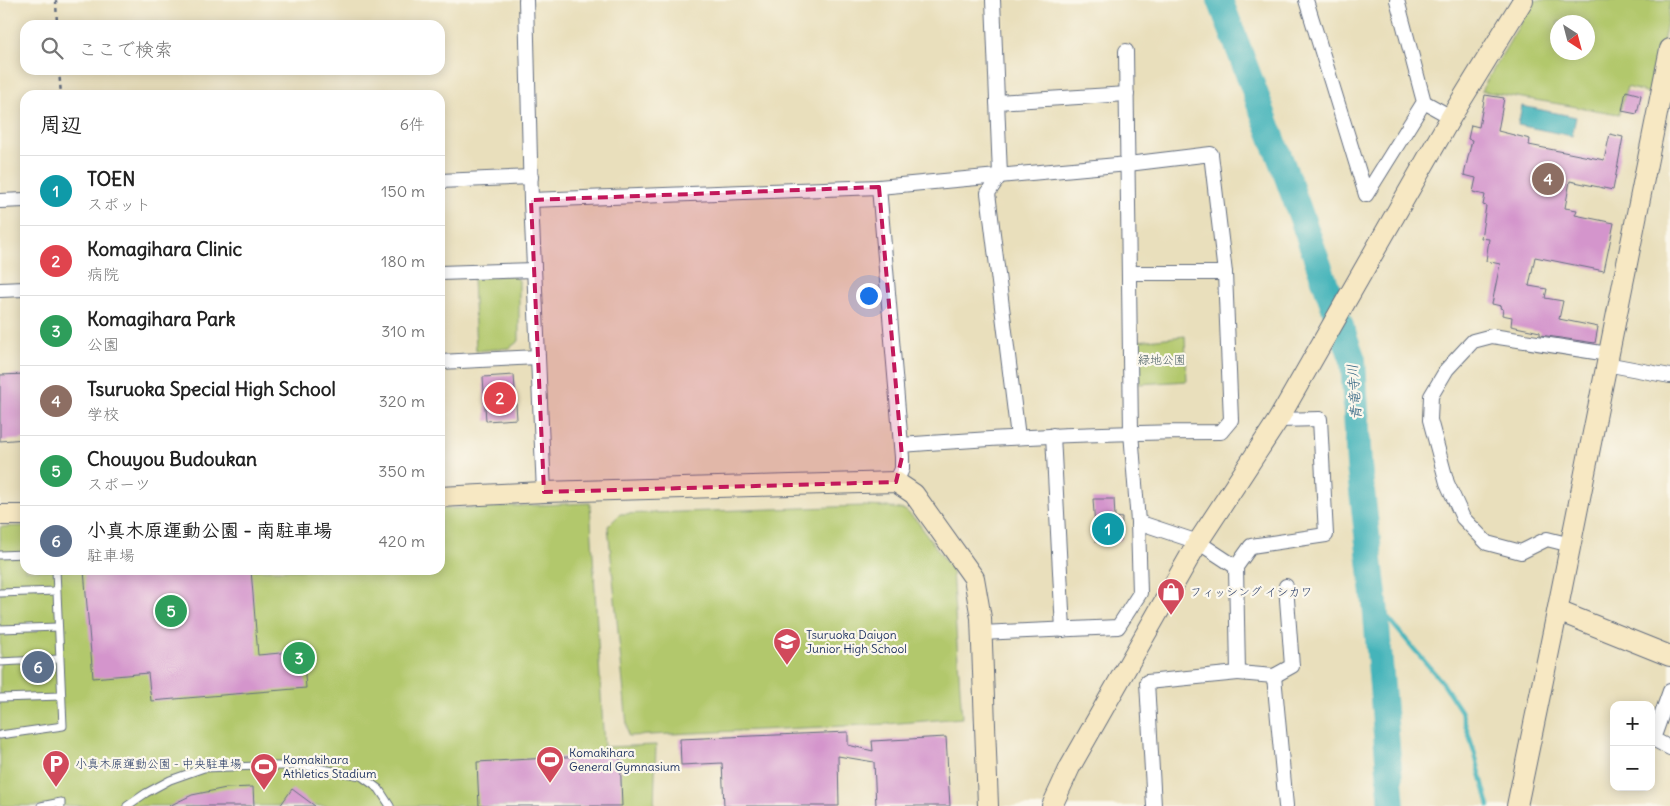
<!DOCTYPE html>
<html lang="ja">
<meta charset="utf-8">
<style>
:root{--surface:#fff;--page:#f6f6f6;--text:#222;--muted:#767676;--line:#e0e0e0;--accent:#111827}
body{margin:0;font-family:Delius,"Klee One",sans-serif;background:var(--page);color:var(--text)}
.controls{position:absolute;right:15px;bottom:15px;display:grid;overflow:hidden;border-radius:10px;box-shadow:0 2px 12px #0003}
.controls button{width:45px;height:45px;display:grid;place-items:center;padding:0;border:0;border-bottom:1px solid var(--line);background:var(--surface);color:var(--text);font:25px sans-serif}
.compass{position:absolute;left:1550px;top:15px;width:45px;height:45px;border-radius:50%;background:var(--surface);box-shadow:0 2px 12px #0003;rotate:144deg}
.you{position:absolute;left:868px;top:295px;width:18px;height:18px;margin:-12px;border:4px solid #fff;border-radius:50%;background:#1a73e8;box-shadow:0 0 0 8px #1a73e833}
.badge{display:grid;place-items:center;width:32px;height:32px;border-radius:50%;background:var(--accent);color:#fff;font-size:16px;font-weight:700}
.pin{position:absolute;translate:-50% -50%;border:2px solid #fff;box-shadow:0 1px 5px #0006}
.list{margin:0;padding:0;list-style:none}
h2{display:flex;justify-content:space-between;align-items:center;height:65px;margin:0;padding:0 20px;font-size:21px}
h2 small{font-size:16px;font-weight:400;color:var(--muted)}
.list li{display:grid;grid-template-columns:32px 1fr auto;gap:15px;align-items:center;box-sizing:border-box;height:70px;padding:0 20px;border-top:1px solid var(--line)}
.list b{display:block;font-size:19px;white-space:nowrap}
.list p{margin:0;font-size:16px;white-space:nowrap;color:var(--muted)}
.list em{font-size:16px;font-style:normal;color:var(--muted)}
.icon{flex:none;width:28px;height:28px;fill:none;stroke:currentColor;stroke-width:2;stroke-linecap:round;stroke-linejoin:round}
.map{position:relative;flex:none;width:1670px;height:806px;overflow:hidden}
.search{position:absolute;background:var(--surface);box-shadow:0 2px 12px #0003;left:20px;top:20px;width:425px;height:55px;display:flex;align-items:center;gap:12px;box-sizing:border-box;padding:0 18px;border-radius:15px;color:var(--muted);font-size:19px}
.panel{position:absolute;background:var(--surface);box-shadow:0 2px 12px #0003;left:20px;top:90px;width:425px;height:485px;border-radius:15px}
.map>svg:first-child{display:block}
.green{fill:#b2c86c;stroke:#667c65;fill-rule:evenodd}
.water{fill:#44b4ba;stroke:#30728c}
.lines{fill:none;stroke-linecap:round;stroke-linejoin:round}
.stream{stroke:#44b4ba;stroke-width:4.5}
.river{stroke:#44b4ba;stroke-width:26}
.building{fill:#d495cc}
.lane-casing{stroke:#636d7f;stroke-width:9}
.street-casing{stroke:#636d7f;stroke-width:16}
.secondary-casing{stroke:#636d7f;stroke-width:22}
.path{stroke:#636d7f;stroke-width:2.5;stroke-dasharray:4 4;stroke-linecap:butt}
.lane{stroke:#fff;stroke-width:7}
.street{stroke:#fff;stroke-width:14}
.secondary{stroke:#f7e8c3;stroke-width:20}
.marked{fill:#c2185b;fill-opacity:0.2;stroke:#c2185b;stroke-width:4;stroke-dasharray:10 6;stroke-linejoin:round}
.labels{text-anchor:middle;stroke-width:4.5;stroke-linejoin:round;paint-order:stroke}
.park-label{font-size:12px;fill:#485d62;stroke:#fbf7ec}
.poi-label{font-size:12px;fill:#1b2f5e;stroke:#fbf7ec;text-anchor:start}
.water-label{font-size:14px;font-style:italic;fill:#295e7e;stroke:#fbf7ec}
</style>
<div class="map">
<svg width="1670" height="806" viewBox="0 0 1670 806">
<rect width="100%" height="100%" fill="#fbf7ec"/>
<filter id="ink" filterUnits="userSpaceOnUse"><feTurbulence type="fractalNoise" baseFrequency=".02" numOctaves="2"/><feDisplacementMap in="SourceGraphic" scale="10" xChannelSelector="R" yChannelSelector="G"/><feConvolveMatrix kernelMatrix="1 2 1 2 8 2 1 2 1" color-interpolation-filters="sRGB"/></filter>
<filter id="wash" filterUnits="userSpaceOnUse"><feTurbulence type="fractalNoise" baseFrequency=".0096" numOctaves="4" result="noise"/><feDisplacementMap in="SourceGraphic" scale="20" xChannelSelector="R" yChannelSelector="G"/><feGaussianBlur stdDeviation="1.12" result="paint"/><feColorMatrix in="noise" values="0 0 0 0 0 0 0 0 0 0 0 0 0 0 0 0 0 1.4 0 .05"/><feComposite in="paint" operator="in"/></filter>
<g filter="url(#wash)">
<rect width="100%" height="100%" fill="#e9dfbc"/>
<g class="green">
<path d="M1534,0H1670V7L1653,94L1627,87L1619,114L1481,91ZM1558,22H1588V52H1558Z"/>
<path d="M513,275L519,280V341L509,348L476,351L473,278Z"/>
<path d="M1185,336L1187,381L1139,384L1137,341Z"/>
<path d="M590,503L604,747L656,745L654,806H0V527L25,526V570H440V509Z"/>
<path d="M864,506L887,507L905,510L917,521L952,570L962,718L887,724L628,736L608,526L620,514Z"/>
</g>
<path class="water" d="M1522,106L1576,117L1572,136L1518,125Z"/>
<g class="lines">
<path class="stream" d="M1375,603L1442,682L1461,711L1474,751L1489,806"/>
<path class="river" d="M1220,0L1286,174L1353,360L1359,465L1375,603L1392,806"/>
</g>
<g id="blocks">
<g class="building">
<path d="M1626,91L1641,95L1637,114L1622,111Z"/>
<path d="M1485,95L1504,98L1498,131L1530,139L1529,145L1604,160L1610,134L1623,137L1613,190L1570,181L1565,208L1577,210L1575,215L1614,223L1604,271L1535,257L1529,286L1547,289L1545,298L1563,301L1559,319L1598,327L1595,343L1540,335V332L1511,326L1512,317L1502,315L1503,309L1500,308L1501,306L1492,304L1500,264L1486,261L1489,239L1481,238L1486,206L1483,205L1485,195L1473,192L1476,178L1464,175L1472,140L1468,139L1471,125L1479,127Z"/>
<path d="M25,374V439L0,441V375Z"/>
<path d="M514,375L517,419L486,421L483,377Z"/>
<path d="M1093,499H1114L1115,517L1122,518L1121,540L1096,542Z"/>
<path d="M84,570H251L258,655L303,651L306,688L151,701L148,673L93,678Z"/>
<path d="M848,732V745L873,751L872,741L946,737L950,806H876L874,762L838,756L839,806H724L722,763L681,765L680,739Z"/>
<path d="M620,754L622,806H479L477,762Z"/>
<path d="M253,787L254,806H169L192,795L226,788Z"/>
<path d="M292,789L315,806H280Z"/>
</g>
</g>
</g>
<g filter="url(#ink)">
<use href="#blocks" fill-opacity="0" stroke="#636d7f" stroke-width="1"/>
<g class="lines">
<defs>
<g id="lane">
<path d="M0,555L25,554"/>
<path d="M0,593L56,591"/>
<path d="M0,629L58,627"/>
<path d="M0,662L59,659"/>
<path d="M0,698L61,696"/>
<path d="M0,735L63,726L56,570"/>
<path d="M41,806L61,802V806"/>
<path d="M127,806L146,793L170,780L204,768L259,766H306L361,776L379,789L390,806"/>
</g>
<g id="street">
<path d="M526,0L531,200L544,492"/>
<path d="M993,0L1000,175L988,193L1018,437"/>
<path d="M1306,0L1366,195L1424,102L1397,0"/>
<path d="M1126,51L1131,432L1138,522L1198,542L1236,567"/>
<path d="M997,102L1127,94"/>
<path d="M1424,102L1451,117"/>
<path d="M440,181L531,177"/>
<path d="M879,187L902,457V469L896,482"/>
<path d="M531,200L879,187L1128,164L1211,154L1225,273L1231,420L1221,432C1114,432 1007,437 901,445"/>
<path d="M0,201L25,200"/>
<path d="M440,273L534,270"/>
<path d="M1129,273H1225"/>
<path d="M0,290L25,289"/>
<path d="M440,362L538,357"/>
<path d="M1606,364L1670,376"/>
<path d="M1053,435L1063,630"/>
<path d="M1571,545L1547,539L1521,552L1487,543L1463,518L1447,483L1430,420L1431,396L1447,369L1473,341L1492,336L1608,354"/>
<path d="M981,633L1118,627L1140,593L1138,522"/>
<path d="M1238,673L1274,676L1292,666L1286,586"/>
<path d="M1274,676L1286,806"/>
<path d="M1670,691L1653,739L1670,748"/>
<path d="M1154,806L1147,682L1238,673L1236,567L1251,546L1326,535L1320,419L1278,420"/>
</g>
<g id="secondary">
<path d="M440,497L544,492L896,482L914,494L974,578L981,618L988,806"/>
<path d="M0,515H25"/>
<path d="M1558,611L1670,656"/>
<path d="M1052,806L1070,767L1198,542L1278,420L1451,117L1523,0"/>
<path d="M1517,806C1570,554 1619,301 1670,49"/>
</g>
</defs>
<use href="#lane" class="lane-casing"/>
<use href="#street" class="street-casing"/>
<use href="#secondary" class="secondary-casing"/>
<g class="path">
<path d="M56,0L57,25"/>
<path d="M59,70L61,95"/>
</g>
<use href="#lane" class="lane"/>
<use href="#street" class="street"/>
<use href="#secondary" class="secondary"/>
</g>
</g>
<path class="marked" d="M879,187L902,457L896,482L544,492L531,200Z"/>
<defs>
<symbol id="shop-pin" viewBox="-11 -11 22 30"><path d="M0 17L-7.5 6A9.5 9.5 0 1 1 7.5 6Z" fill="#d1495b" stroke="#fbf7ec"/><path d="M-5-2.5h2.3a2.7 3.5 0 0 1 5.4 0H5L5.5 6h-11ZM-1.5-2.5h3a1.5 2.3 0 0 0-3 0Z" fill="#fff"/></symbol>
<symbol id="school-pin" viewBox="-11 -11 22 30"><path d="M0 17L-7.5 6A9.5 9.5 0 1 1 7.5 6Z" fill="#d1495b" stroke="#fbf7ec"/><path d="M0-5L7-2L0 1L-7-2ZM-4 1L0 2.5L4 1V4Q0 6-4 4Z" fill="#fff"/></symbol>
<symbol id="stadium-pin" viewBox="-11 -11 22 30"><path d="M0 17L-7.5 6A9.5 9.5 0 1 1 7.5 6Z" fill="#d1495b" stroke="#fbf7ec"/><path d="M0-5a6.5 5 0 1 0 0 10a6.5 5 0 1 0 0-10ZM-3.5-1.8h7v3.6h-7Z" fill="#fff"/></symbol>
<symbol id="parking-pin" viewBox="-11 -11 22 30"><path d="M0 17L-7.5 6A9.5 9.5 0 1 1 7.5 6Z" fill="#d1495b" stroke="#fbf7ec"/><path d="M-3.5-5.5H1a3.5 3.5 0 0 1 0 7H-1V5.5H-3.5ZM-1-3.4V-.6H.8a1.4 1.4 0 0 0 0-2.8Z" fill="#fff"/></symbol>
</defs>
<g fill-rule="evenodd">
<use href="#shop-pin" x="1155" y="576" width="32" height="43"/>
<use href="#school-pin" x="771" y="626" width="32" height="43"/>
<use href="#stadium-pin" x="534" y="744" width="32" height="43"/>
<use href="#parking-pin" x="40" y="748" width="32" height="43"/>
<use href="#stadium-pin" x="248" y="751" width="32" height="43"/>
</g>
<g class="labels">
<g class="park-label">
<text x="1162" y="364">緑地公園</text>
</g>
<g class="poi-label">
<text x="1190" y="596">フィッシング イシカワ</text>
<text x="806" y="639">Tsuruoka Daiyon<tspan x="806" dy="14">Junior High School</tspan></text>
<text x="569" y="757">Komakihara<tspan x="569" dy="14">General Gymnasium</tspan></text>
<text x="283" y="764">Komakihara<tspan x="283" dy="14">Athletics Stadium</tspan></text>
<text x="75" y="768">小真木原運動公園 - 中央駐車場</text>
</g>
<g class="water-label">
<text transform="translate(1354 392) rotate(-94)" y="5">青竜寺川</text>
</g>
</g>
</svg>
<div class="controls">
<button>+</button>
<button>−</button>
</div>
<svg class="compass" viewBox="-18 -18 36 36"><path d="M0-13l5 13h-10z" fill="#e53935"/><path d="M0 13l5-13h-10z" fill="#767676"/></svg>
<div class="you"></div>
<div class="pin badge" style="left:1108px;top:529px;background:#0f9aa8">1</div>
<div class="pin badge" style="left:500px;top:398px;background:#e0444e">2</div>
<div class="pin badge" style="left:299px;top:658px;background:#2e9e5b">3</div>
<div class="pin badge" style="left:1548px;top:179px;background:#8d6e63">4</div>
<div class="pin badge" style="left:171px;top:611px;background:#2e9e5b">5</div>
<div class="pin badge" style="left:38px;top:667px;background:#5c6f8a">6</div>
<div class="search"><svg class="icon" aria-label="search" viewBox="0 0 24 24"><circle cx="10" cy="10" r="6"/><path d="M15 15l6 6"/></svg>ここで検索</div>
<section class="panel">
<h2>周辺<small>6件</small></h2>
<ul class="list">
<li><span class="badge" style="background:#0f9aa8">1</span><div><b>TOEN</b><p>スポット</p></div><em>150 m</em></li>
<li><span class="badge" style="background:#e0444e">2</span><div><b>Komagihara Clinic</b><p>病院</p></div><em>180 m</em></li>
<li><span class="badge" style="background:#2e9e5b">3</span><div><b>Komagihara Park</b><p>公園</p></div><em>310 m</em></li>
<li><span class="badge" style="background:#8d6e63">4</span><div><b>Tsuruoka Special High School</b><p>学校</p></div><em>320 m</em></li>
<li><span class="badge" style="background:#2e9e5b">5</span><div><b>Chouyou Budoukan</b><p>スポーツ</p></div><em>350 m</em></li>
<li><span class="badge" style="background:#5c6f8a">6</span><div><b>小真木原運動公園 - 南駐車場</b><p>駐車場</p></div><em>420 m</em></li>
</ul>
</section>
</div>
